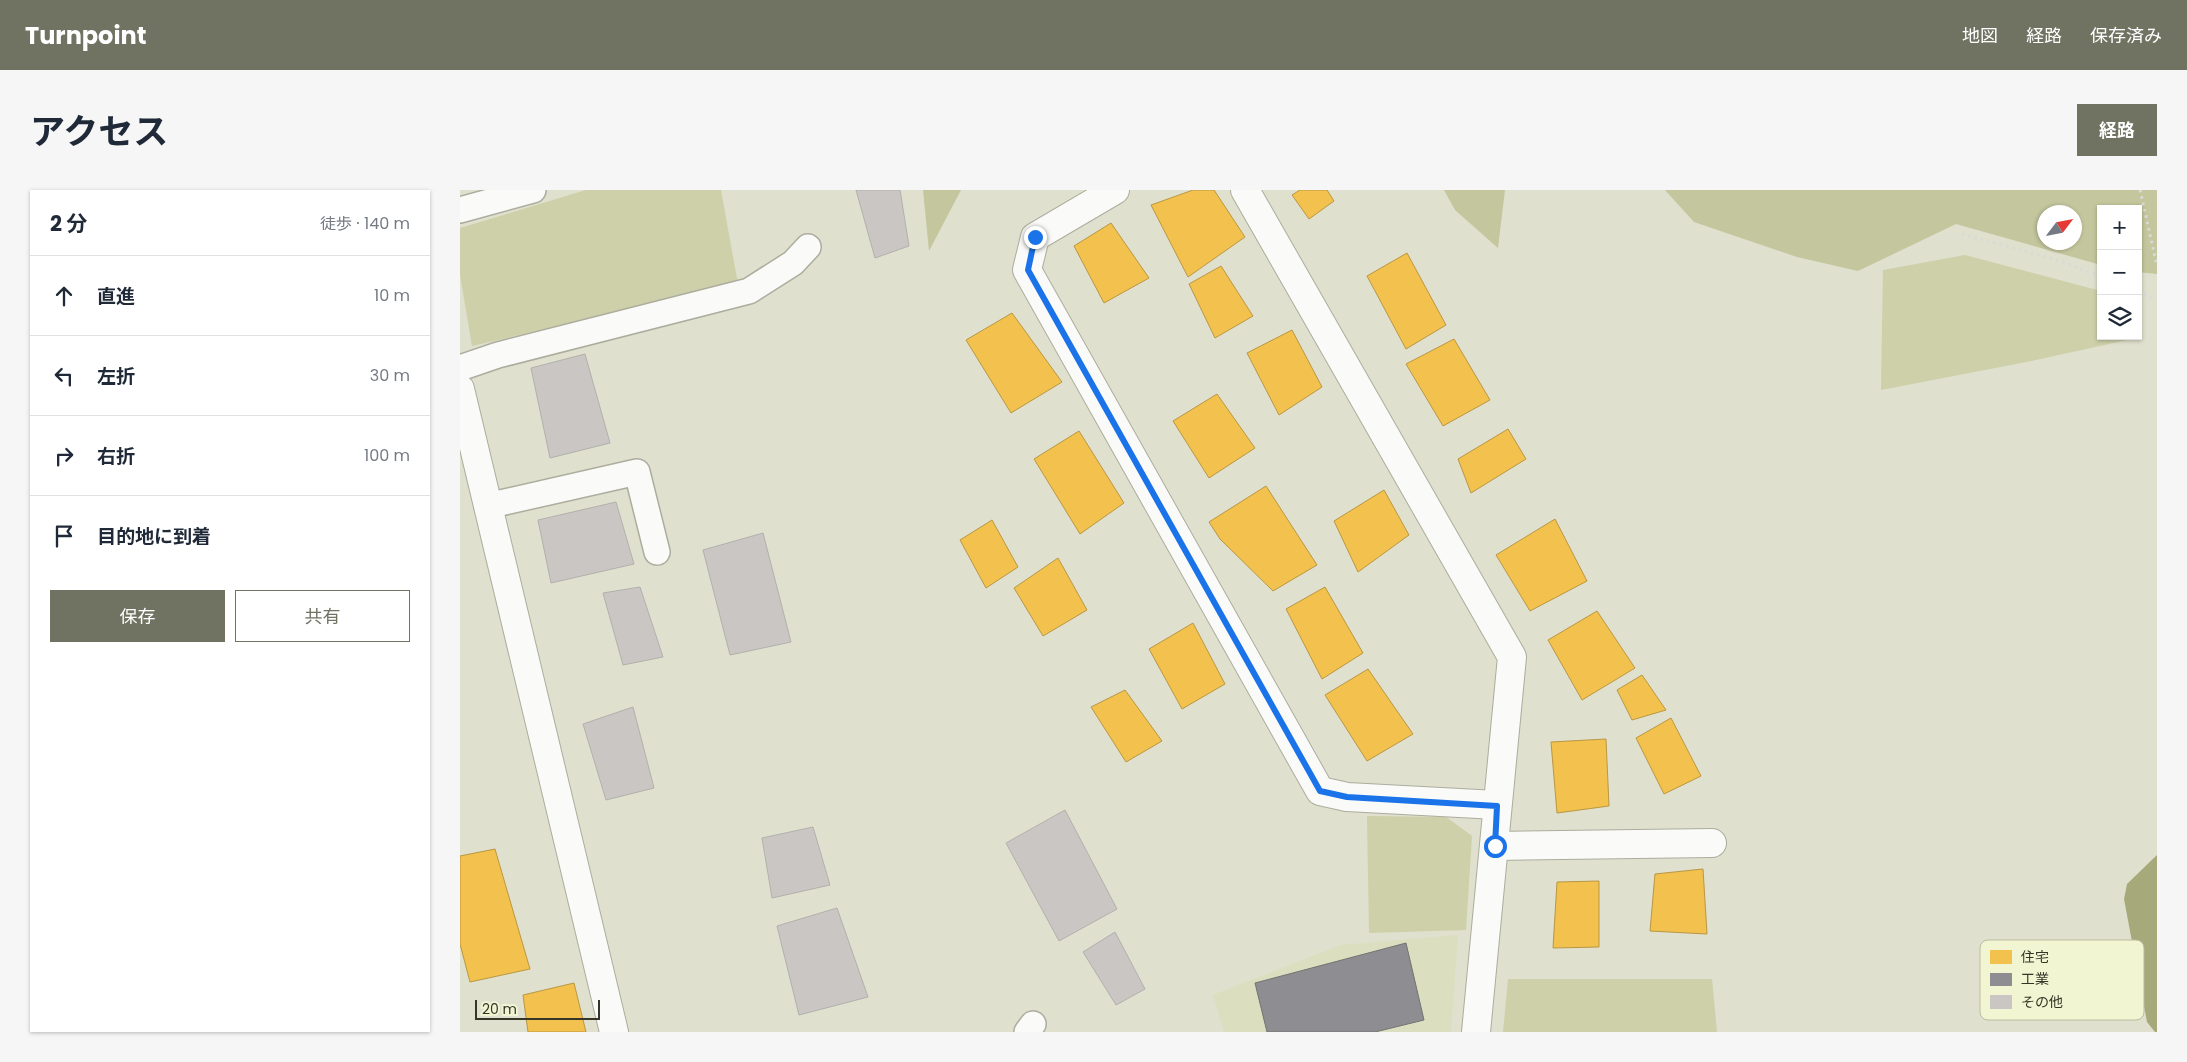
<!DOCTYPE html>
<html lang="ja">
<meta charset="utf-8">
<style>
:root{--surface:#fff;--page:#f6f6f7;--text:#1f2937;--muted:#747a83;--line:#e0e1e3;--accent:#707262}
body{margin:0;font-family:Poppins,"Noto Sans JP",sans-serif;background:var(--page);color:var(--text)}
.controls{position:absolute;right:15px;top:15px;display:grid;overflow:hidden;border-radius:0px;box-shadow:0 1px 4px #0004}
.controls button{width:45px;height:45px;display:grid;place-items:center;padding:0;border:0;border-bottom:1px solid var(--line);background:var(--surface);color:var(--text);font:25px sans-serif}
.compass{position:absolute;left:1577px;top:15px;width:45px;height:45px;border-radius:50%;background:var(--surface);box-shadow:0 1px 4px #0004;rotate:58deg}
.scale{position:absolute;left:15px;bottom:12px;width:125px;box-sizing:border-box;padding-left:5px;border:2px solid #353628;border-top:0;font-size:14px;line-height:18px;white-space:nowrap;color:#353628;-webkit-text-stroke:4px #f2f5d2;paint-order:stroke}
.stop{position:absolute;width:15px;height:15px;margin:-11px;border:4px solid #1a73e8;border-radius:50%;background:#fff}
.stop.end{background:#1a73e8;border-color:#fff;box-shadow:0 1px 5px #0008}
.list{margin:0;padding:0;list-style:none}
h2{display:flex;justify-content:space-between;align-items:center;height:65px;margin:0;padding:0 20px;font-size:21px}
h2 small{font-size:16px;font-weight:400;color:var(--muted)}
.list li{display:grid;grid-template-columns:32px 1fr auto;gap:15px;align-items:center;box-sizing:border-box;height:80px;padding:0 20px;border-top:1px solid var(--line)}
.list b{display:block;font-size:19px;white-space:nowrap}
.list em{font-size:16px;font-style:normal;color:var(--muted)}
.actions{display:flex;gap:10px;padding:15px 20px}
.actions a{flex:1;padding:11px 0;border:1px solid var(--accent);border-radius:0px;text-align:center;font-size:18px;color:var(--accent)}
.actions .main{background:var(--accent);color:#fff}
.icon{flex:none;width:28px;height:28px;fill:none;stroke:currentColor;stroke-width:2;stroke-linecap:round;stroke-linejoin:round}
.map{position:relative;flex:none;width:1697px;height:842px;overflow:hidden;border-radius:0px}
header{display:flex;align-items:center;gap:30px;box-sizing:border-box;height:70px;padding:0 25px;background:var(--accent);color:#fff}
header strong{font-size:24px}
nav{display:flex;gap:28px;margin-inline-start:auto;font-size:18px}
.intro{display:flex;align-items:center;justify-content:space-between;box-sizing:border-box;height:120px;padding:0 30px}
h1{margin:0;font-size:35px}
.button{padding:12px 22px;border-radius:0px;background:var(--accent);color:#fff;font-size:18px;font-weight:700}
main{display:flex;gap:30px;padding:0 30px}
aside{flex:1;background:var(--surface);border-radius:0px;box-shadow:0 1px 4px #0004}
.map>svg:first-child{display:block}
.built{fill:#dcdfbf}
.green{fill:#cdd0a8}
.forest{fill:#c4c69d;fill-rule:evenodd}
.water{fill:#a6a97a}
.homes{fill:#f2c14e;stroke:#b99743}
.industry{fill:#8d8d92;stroke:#737372}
.building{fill:#cac6c4;stroke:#b2b0ac}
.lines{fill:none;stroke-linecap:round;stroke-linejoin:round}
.service-casing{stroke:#acad9e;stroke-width:28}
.minor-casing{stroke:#acad9e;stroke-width:30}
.path{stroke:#dadad5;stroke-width:3;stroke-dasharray:2.5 4;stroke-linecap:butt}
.service{stroke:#fafaf8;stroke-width:25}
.minor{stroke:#fafaf8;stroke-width:28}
.route{stroke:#1a73e8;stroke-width:6}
.key{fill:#f2f5d2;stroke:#b9bc9f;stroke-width:1}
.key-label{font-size:14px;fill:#353628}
</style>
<header>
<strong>Turnpoint</strong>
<nav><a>地図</a><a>経路</a><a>保存済み</a></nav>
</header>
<div class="intro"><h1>アクセス</h1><a class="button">経路</a></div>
<main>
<aside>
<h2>2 分<small>徒歩 · 140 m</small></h2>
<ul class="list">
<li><svg class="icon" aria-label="ahead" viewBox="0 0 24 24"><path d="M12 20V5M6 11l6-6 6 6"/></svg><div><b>直進</b></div><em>10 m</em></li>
<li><svg class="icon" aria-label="left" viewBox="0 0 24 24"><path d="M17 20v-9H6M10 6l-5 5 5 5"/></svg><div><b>左折</b></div><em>30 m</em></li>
<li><svg class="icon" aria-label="right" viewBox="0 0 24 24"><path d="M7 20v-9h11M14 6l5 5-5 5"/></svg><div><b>右折</b></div><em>100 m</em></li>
<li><svg class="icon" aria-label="arrive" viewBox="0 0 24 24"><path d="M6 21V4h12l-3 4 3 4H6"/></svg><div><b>目的地に到着</b></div></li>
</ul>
<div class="actions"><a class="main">保存</a><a>共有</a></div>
</aside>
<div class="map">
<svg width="1697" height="842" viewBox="0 0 1697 842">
<rect width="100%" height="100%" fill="#dfe0cd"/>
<path class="built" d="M998,745L991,842H764L753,805L880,755Z"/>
<g class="green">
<path d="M126,0H261L278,94L12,156L0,85V38Z"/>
<path d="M1505,65L1641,101V146H1676V148L1576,170L1421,200L1423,80Z"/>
<path d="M907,626L986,627L1012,646L1006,740L909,743Z"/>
<path d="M1048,789H1252L1257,842H1043Z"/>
</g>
<g class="forest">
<path d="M463,0H501L469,61Z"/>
<path d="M984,0H1045L1038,58L995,20Z"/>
<path d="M1205,0H1697V84L1678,82V19H1641V75L1496,34L1398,81L1337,67L1234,32ZM1614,22V52H1584V22Z"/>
</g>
<path class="water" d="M1697,665V842H1695L1687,832L1664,709L1667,694Z"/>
<g class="homes">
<path d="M733,0H754L785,47L728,87L691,15Z"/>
<path d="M840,0H867L874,11L849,29L832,5Z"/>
<path d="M651,33L689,88L644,113L614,56Z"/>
<path d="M947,63L986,135L946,159L907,86Z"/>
<path d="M761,76L793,126L755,148L729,94Z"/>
<path d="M552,123L602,192L551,223L506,150Z"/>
<path d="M832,140L862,197L819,225L787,163Z"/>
<path d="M994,149L1030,210L983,236L946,174Z"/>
<path d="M757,204L795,258L749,288L713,231Z"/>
<path d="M1048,239L1066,269L1011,303L998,269Z"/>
<path d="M619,241L664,313L620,344L574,269Z"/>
<path d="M806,296L857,375L813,401L760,349L749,332Z"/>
<path d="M924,300L949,345L898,382L874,331Z"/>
<path d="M1095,329L1127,391L1070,421L1036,365Z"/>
<path d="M532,330L558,377L526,398L500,350Z"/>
<path d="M598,368L627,420L583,446L554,398Z"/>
<path d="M865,397L903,463L862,489L826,419Z"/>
<path d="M1137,421L1175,478L1122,510L1088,450Z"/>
<path d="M733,433L765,494L722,519L689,459Z"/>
<path d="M908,479L953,544L907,571L865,505Z"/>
<path d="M1182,485L1206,520L1172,530L1157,500Z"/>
<path d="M665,500L702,551L666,572L631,517Z"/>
<path d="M1211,528L1241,586L1204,604L1176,548Z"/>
<path d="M1146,549L1149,616L1097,623L1091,552Z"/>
<path d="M35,659L70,779L10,792L0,754V666Z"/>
<path d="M1243,679L1247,744L1190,741L1195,684Z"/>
<path d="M1139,691V757L1093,758L1097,692Z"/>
<path d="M114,793L126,842H68L63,805Z"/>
</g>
<path class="industry" d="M946,753L964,830L915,842H807L795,793Z"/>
<g class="building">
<path d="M396,0H440L449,56L415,68Z"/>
<path d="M125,164L150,253L90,268L71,178Z"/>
<path d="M156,312L174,374L91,393L78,330Z"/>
<path d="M303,343L331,452L270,465L243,360Z"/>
<path d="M180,397L203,467L163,475L143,403Z"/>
<path d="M173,517L194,598L146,610L123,534Z"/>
<path d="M605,620L657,719L599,751L546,653Z"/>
<path d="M353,637L370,695L312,708L302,648Z"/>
<path d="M377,718L408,807L339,825L317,736Z"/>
<path d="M655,742L685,799L656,815L623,762Z"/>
</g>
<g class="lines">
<defs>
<g id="service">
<path d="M0,20L73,0"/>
<path d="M0,178L38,165L289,101L333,73L348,57"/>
<path d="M27,316L177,282L197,362"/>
<path d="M567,842L573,834"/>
</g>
<g id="minor">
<path d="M655,0L575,47L567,80L860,601L887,607L1037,615"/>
<path d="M785,0L1052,467L1016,842"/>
<path d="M0,199L154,842"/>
<path d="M1035,656L1252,653"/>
</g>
</defs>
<use href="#service" class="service-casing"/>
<use href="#minor" class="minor-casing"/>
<g class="path">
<path d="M1680,0L1697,76"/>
<path d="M1502,44L1601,71L1641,87"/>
<path d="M1678,102L1697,109"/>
</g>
<use href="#service" class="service"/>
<use href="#minor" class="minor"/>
</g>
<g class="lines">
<path class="route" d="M575,47L568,80L860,601L887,607L1037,616L1035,656"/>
</g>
<rect x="1520" y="750" width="164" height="80" rx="8" class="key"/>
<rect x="1530" y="760" width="22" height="14" fill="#f2c14e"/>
<rect x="1530" y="783" width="22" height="13" fill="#8d8d92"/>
<rect x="1530" y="805" width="22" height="14" fill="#cac6c4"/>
<g class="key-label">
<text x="1561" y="772">住宅</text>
<text x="1561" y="794">工業</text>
<text x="1561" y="817">その他</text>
</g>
</svg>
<div class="controls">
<button>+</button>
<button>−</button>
<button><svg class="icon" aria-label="layers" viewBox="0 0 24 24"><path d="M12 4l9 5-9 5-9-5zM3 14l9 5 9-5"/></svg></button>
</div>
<svg class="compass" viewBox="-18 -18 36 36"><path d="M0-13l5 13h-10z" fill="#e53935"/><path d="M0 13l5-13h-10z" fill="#747a83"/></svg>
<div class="scale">20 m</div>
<div class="stop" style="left:1035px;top:656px"></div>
<div class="stop end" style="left:575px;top:47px"></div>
</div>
</main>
